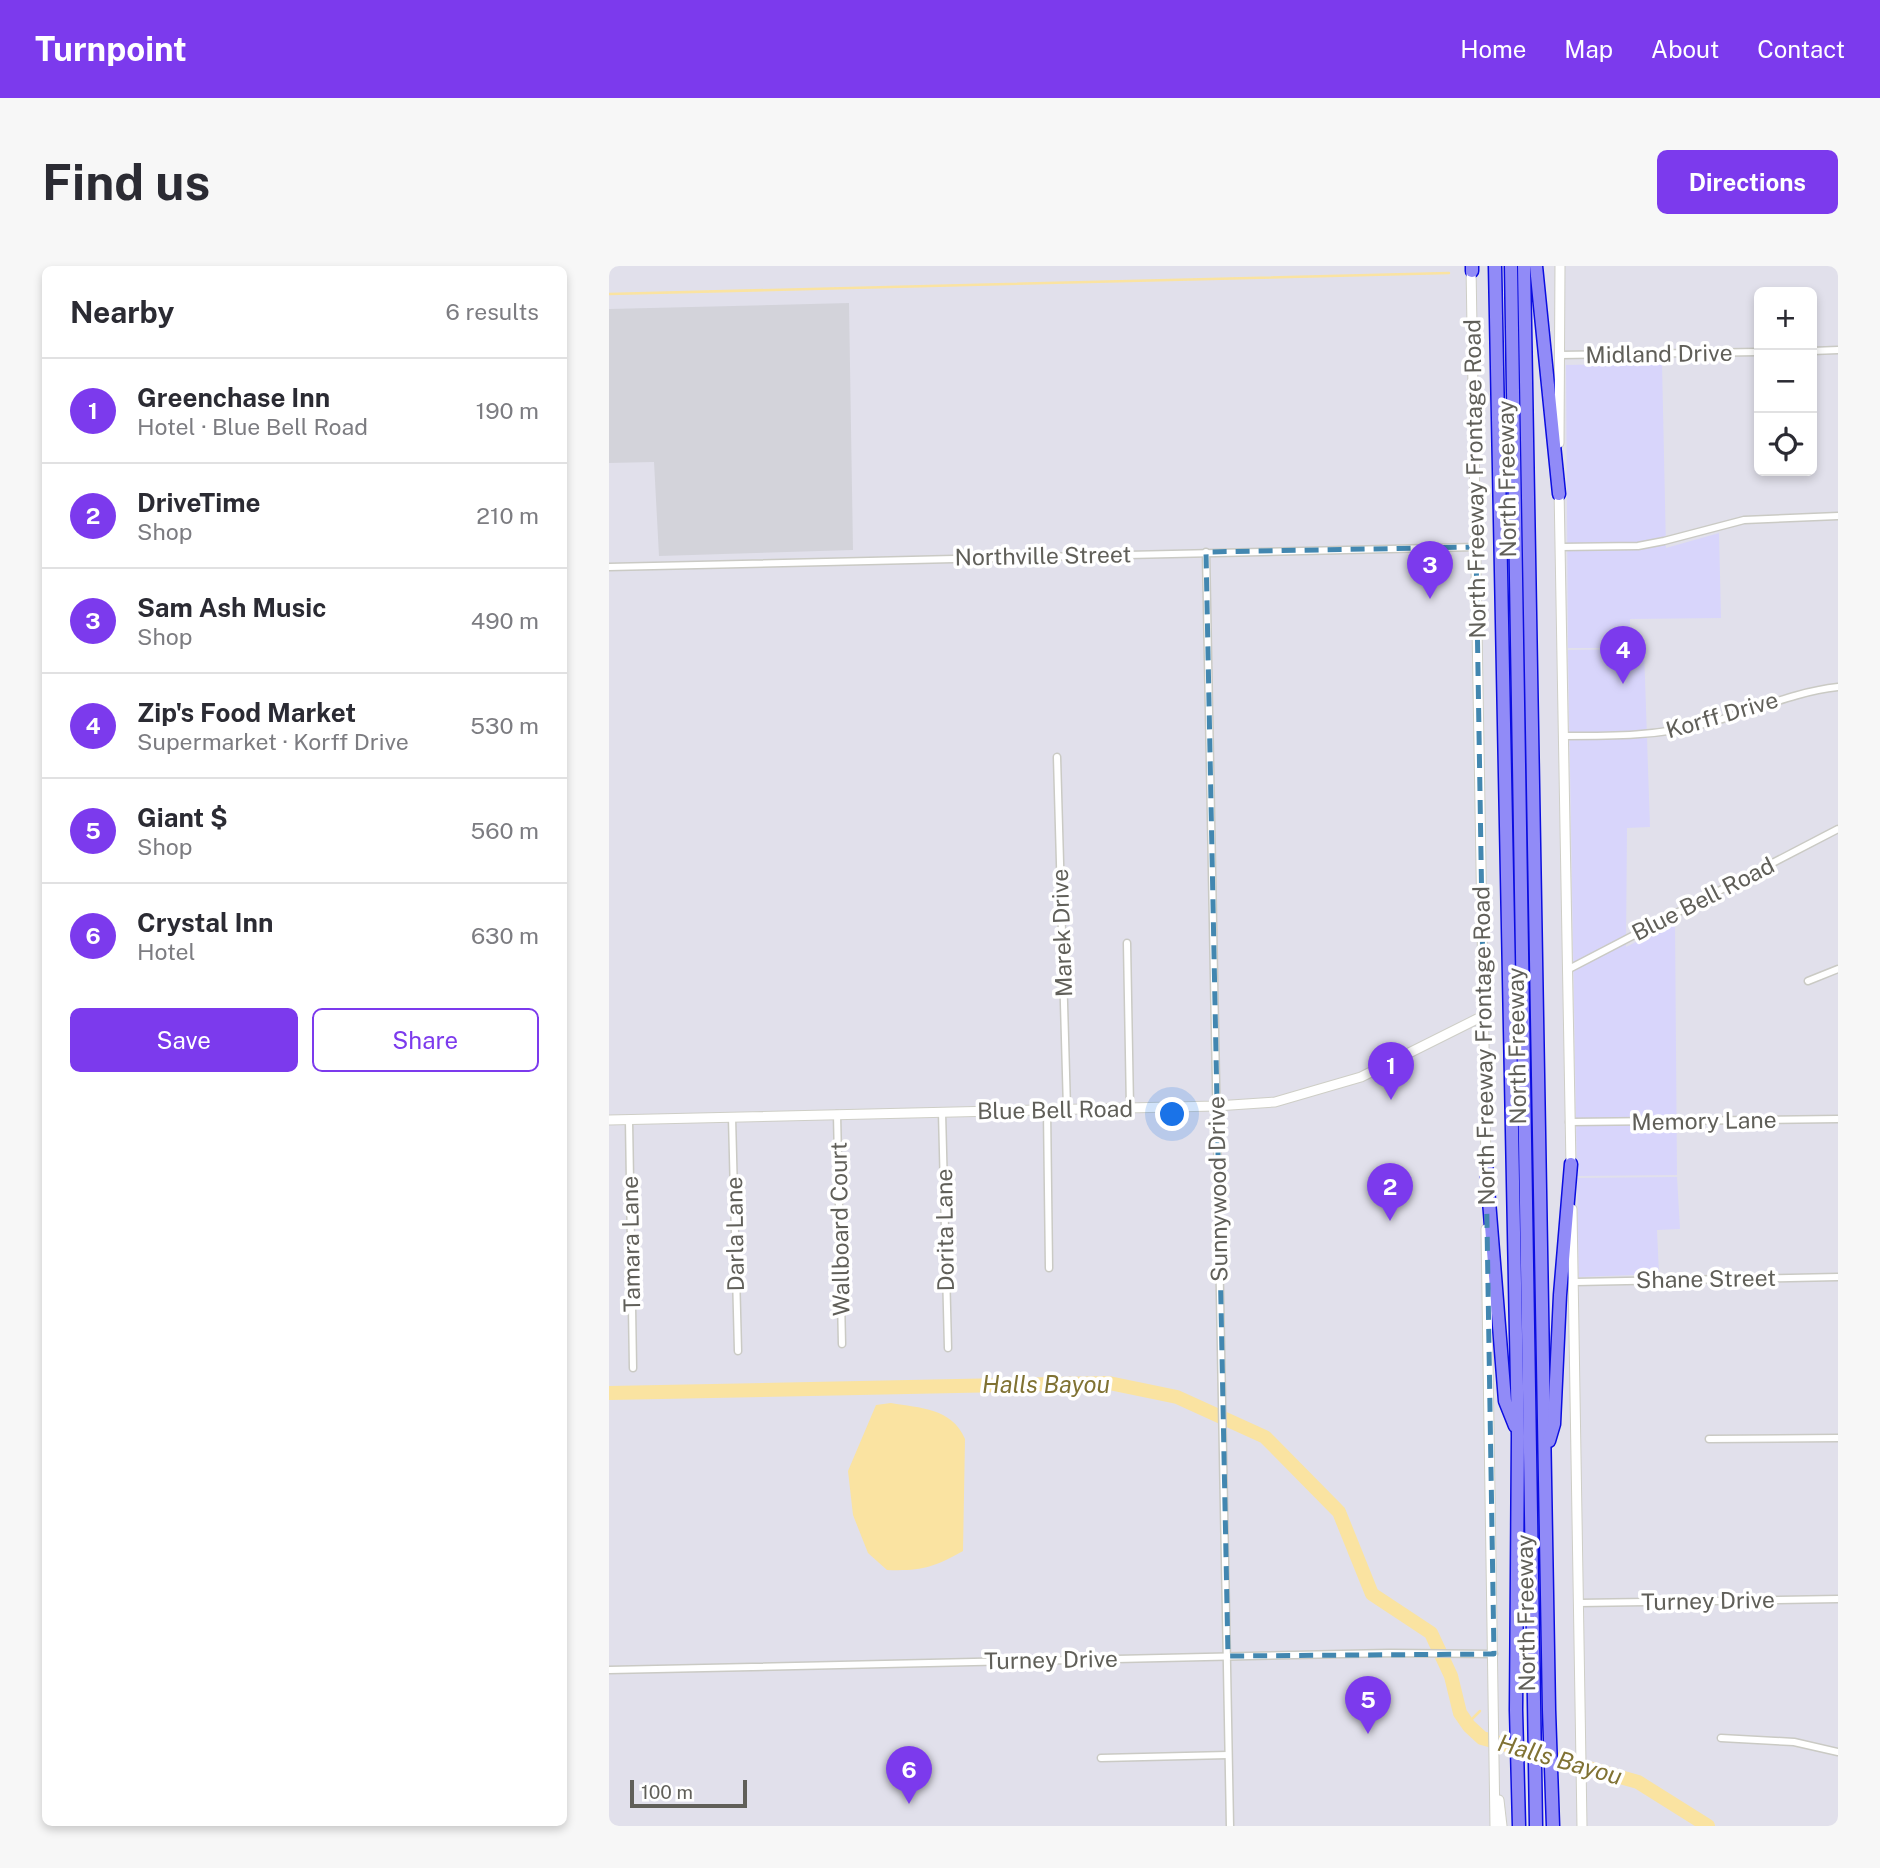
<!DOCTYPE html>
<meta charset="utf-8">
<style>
:root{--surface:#fff;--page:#f7f7f7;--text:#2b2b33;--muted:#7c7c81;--line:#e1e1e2;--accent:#7c3aed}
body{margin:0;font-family:"Public Sans",sans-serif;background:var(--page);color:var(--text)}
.controls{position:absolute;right:21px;top:21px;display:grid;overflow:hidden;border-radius:10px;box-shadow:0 4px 10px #0003}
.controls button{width:63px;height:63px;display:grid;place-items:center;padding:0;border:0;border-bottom:2px solid var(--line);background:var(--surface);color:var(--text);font:35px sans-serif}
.scale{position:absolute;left:21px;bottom:18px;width:117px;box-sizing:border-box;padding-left:7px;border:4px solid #605f59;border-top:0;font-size:19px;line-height:24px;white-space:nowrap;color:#605f59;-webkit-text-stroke:5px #fff;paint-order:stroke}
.you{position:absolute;left:564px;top:849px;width:24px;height:24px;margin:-18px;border:5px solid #fff;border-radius:50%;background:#1a73e8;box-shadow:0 0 0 10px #1a73e833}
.badge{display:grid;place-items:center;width:46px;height:46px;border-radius:50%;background:var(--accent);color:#fff;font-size:23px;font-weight:700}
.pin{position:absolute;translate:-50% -58px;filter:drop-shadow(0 2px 4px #0008)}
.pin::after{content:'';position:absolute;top:37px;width:24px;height:21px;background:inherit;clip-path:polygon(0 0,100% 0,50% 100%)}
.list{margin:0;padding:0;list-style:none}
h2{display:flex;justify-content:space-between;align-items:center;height:91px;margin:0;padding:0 28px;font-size:30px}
h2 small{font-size:23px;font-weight:400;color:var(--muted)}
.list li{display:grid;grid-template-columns:46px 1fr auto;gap:21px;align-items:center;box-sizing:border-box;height:105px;padding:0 28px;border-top:2px solid var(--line)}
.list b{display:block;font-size:26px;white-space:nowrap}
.list p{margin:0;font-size:23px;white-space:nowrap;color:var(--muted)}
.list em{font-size:23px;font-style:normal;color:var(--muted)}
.actions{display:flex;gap:14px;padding:21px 28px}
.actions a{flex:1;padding:16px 0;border:2px solid var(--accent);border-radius:10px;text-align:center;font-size:24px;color:var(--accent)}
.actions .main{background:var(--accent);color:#fff}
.icon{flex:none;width:38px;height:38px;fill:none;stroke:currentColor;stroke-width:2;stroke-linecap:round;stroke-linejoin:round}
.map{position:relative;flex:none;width:1229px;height:1560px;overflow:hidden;border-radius:10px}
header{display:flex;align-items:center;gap:42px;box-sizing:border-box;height:98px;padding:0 35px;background:var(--accent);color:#fff}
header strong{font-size:33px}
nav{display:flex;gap:38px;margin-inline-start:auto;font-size:24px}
.intro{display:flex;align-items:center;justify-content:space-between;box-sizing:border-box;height:168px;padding:0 42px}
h1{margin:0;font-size:49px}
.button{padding:18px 32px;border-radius:10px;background:var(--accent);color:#fff;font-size:24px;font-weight:700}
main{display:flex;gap:42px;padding:0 42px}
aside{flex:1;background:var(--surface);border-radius:10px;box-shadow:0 4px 10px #0003}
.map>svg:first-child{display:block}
.commercial{fill:#d8d5fb}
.industrial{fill:#d3d3da}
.water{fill:#fae3a1}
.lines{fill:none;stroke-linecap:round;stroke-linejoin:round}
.stream{stroke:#fae3a1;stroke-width:2.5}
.river{stroke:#fae3a1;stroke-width:14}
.street-casing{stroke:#cacac4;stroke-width:9}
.secondary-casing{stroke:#cecec6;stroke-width:11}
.highway-casing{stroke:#0c0ee0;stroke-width:15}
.street{stroke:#fff;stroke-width:6}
.secondary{stroke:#fff;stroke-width:9}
.highway{stroke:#918bf7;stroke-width:12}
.marked{fill:none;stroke:#4287b0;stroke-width:5;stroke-dasharray:14 9;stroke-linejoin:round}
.labels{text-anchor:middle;stroke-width:7;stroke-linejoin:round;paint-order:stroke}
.street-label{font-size:23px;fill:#605f59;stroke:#fff}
.water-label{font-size:24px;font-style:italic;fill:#807233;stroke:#fff}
</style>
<header>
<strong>Turnpoint</strong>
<nav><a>Home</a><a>Map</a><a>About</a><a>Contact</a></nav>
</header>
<div class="intro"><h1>Find us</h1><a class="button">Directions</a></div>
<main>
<aside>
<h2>Nearby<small>6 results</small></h2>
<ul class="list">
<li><span class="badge">1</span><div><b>Greenchase Inn</b><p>Hotel · Blue Bell Road</p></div><em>190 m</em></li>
<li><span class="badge">2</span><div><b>DriveTime</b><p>Shop</p></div><em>210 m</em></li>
<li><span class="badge">3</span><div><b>Sam Ash Music</b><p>Shop</p></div><em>490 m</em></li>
<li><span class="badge">4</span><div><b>Zip's Food Market</b><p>Supermarket · Korff Drive</p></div><em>530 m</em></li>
<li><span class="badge">5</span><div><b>Giant $</b><p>Shop</p></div><em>560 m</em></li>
<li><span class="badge">6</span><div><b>Crystal Inn</b><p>Hotel</p></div><em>630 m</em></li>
</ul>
<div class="actions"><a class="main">Save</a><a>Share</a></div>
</aside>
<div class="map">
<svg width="1229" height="1560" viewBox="0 0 1229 1560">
<rect width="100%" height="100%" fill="#e1e0eb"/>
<g class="commercial">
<path d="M1053,97L1057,282L1110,267L1112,352L1021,353V382H959L957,99Z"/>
<path d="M1035,383L1041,561L1018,562L1017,681L1066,656L1068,909L968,910L959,384Z"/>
<path d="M1068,911L1071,963L1048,964L1050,1008L970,1011L968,912Z"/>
</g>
<path class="industrial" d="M240,37L244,284L50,290L45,196L0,197V43Z"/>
<path class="water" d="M282,1137C311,1142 343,1142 356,1173L354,1285C323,1302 313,1305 278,1304L259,1287L244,1249L239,1205L267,1139Z"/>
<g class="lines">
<g class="stream">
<path d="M0,28L840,7"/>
<path d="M858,1458L871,1445"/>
</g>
<path class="river" d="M0,1127L500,1117L568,1131L656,1171L730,1246L763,1328L822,1367L842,1410L851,1447L860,1460L873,1472L1029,1516L1099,1560"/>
<defs>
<g id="street">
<path d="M1203,85L1229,84"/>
<path d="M950,89L1150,86"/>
<path d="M951,281L1029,280L1055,275L1135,254L1229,250"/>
<path d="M597,286L621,1560"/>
<path d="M0,301L867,281"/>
<path d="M955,470C1004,470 1051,470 1099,457C1143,446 1183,426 1229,421"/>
<path d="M448,491L458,843"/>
<path d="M518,677L521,842"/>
<path d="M958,704L1229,563"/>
<path d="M1199,715L1229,703"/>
<path d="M438,844L440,1002"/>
<path d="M333,846L339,1082"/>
<path d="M228,848L233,1078"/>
<path d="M123,851L129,1085"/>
<path d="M20,854L24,1102"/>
<path d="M960,856L1229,853"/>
<path d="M966,1016L1229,1011"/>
<path d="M1100,1173L1229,1172"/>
<path d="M970,1337L1229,1333"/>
<path d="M0,1404L781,1387L885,1388"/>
<path d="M1112,1472L1185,1476L1229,1486"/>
<path d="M492,1492L619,1489"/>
</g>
<g id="secondary">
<path d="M862,1L877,900"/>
<path d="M950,177L951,0"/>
<path d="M950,222L962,901"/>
<path d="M0,854L607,840L666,836L752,811L874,750"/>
<path d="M963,943L973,1560"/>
<path d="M877,963L886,1560"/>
<path d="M890,1534L893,1560"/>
</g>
<g id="highway">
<path d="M886,0L909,1170L907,1444L910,1560"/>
<path d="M902,0L927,1560"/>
<path d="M915,0L940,1444L944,1560"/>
<path d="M927,0L950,228"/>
<path d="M863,5V0"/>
<path d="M877,897L896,1135L906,1160"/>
<path d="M940,1175L945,1158L951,1029L962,898"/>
</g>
</defs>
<use href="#street" class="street-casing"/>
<use href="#secondary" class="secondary-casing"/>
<use href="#highway" class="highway-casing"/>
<use href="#street" class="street"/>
<use href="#secondary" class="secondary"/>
<use href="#highway" class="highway"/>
</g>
<path class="marked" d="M867,281L885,1388L619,1390L597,286Z"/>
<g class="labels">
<g class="street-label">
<text transform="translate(1050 88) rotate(-1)" y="8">Midland Drive</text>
<text transform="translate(866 213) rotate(-91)" y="8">North Freeway Frontage Road</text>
<text transform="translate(898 213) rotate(-91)" y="8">North Freeway</text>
<text transform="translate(434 290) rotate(-1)" y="8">Northville Street</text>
<text transform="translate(1113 449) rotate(-16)" y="8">Korff Drive</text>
<text transform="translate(1094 633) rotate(-27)" y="8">Blue Bell Road</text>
<text transform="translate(453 667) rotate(-92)" y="8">Marek Drive</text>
<text transform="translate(875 780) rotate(-91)" y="8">North Freeway Frontage Road</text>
<text transform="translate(908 780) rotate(-91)" y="8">North Freeway</text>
<text transform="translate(446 844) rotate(-1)" y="8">Blue Bell Road</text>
<text transform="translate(1095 855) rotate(-1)" y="8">Memory Lane</text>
<text transform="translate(609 923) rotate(-91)" y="8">Sunnywood Drive</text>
<text transform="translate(231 963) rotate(-91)" y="8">Wallboard Court</text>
<text transform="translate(336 964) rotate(-91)" y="8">Dorita Lane</text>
<text transform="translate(126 968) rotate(-91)" y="8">Darla Lane</text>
<text transform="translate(22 978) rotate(-91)" y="8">Tamara Lane</text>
<text transform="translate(1097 1013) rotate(-1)" y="8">Shane Street</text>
<text transform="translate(1099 1335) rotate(-1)" y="8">Turney Drive</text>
<text transform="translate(917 1347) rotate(-91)" y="8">North Freeway</text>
<text transform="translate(442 1394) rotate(-1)" y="8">Turney Drive</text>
</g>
<g class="water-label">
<text x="437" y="1127">Halls Bayou</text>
<text transform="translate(951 1494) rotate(16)" y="8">Halls Bayou</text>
</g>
</g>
</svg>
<div class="controls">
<button>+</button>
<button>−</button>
<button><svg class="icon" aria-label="locate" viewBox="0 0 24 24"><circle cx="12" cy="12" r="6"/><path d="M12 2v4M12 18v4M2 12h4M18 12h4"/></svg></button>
</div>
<div class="scale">100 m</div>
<div class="you"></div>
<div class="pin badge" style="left:782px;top:834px">1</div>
<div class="pin badge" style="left:781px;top:955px">2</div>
<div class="pin badge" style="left:821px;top:333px">3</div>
<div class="pin badge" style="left:1014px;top:418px">4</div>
<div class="pin badge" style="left:759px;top:1468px">5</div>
<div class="pin badge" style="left:300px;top:1538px">6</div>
</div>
</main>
